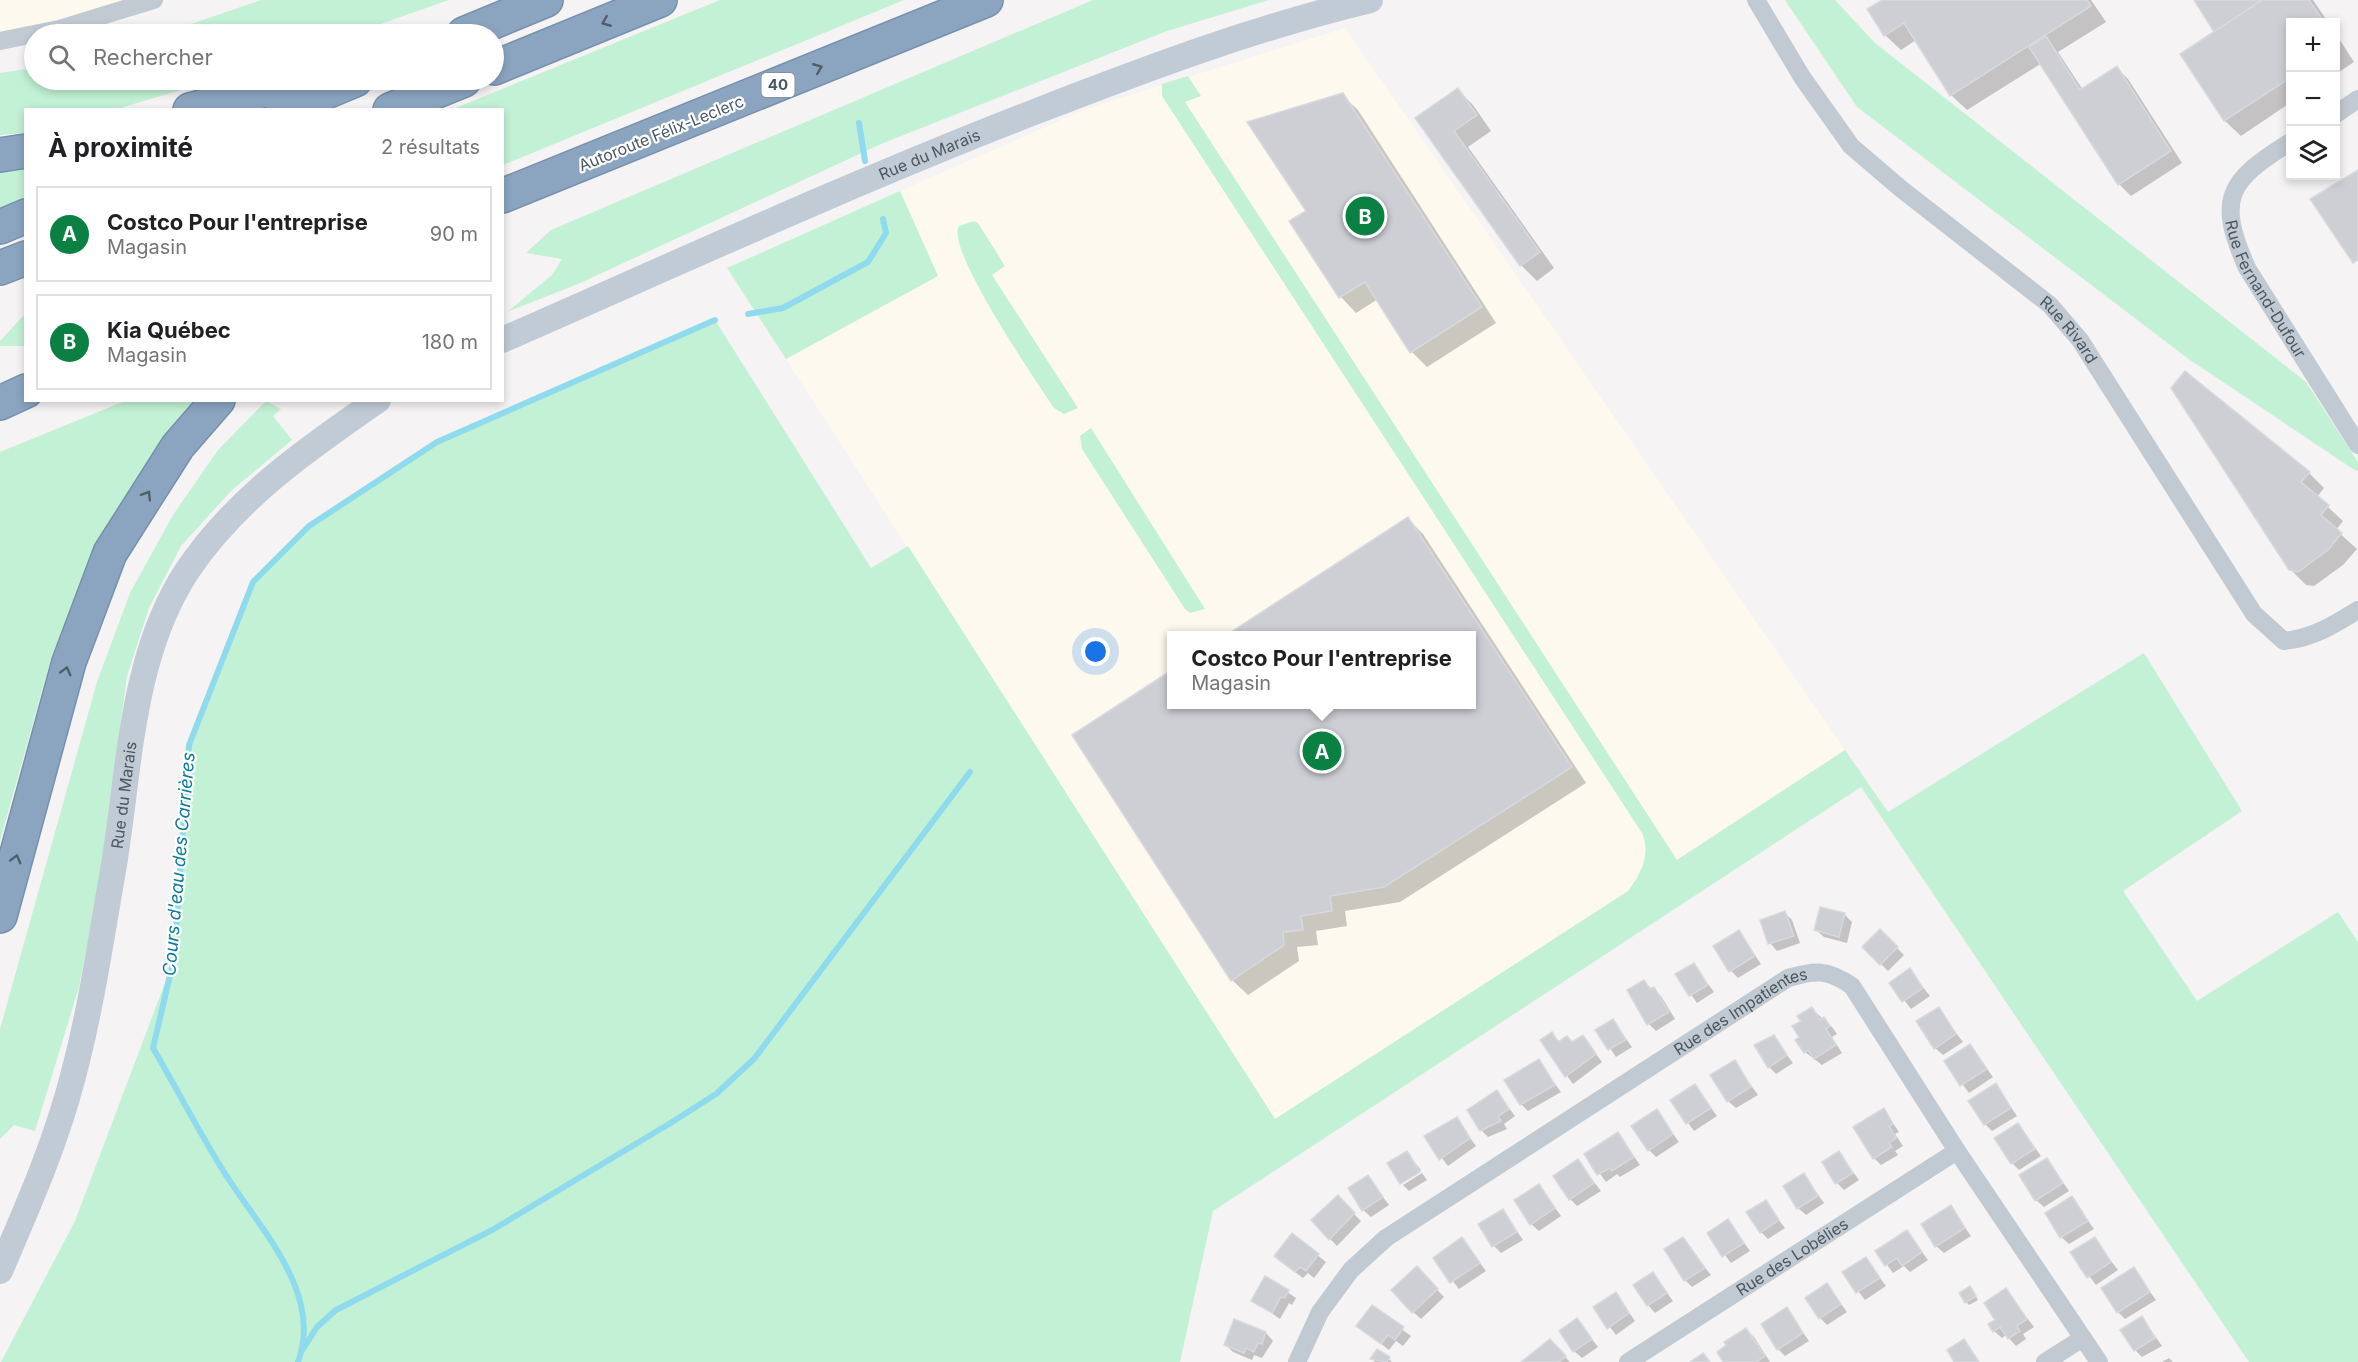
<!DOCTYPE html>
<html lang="fr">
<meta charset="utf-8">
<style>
:root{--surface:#fff;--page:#f6f6f6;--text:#202124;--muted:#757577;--line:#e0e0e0;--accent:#0b8043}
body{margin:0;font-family:Inter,sans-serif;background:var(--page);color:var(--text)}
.controls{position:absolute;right:18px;top:18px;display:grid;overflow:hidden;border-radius:0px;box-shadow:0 3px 9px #0003}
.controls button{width:54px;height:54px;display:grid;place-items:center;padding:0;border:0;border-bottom:2px solid var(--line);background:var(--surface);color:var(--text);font:30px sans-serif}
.you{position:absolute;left:1096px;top:652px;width:21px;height:21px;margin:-15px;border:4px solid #fff;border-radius:50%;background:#1a73e8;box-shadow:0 0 0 9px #1a73e833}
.badge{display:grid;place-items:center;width:39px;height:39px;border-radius:50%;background:var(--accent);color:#fff;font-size:20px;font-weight:700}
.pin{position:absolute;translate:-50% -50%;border:3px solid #fff;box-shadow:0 2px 6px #0006}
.popup{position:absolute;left:1167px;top:631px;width:309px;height:78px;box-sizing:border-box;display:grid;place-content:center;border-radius:0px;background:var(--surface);filter:drop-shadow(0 2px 4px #0005);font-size:20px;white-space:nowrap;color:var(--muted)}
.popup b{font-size:22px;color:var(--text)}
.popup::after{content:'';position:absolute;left:50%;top:100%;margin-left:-12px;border:12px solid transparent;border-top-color:var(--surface)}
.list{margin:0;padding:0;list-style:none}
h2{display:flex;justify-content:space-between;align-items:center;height:78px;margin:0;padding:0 24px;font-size:26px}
h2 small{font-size:20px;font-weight:400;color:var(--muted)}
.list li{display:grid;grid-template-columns:39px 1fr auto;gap:18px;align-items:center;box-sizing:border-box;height:96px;margin:0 12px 12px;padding:0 12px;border:2px solid var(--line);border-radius:0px}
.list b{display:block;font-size:22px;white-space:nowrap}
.list p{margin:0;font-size:20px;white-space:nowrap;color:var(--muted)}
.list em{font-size:20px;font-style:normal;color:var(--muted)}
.icon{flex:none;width:33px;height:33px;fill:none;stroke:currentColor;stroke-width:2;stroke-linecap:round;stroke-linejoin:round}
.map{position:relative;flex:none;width:2358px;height:1362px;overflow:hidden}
.search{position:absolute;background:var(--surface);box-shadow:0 3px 9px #0003;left:24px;top:24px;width:480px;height:66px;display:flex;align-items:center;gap:15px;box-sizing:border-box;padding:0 21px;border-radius:33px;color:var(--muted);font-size:22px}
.panel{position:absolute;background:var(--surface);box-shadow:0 3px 9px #0003;left:24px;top:108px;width:480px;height:294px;border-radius:0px}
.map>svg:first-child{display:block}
.commercial{fill:#fdf9ef;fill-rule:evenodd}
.green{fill:#c3f1d5}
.shadow{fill:#0003}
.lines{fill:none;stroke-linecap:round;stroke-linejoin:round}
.stream{stroke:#90daee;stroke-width:6}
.building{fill:#cdcfd5;stroke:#d7d9de;stroke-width:1.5}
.highway-casing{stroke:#7690ad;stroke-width:36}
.street{stroke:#c1cad2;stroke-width:18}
.secondary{stroke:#c1cbd6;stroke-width:26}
.highway{stroke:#8ba5c1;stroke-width:33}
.oneway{stroke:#505e6b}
.labels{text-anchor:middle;stroke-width:4.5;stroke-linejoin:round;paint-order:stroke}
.shield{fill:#fff;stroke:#808990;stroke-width:1.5}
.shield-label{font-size:15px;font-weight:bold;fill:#4a5661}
.street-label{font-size:16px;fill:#4a5661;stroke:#fff}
.water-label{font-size:18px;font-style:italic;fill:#0c7c9b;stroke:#fff}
</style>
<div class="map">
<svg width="2358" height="1362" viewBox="0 0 2358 1362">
<rect width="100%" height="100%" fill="#f5f3f3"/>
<g class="commercial">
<path d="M0,0H154L0,41Z"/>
<path d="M1345,28L1845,750L1276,1120L786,359L938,276L900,191L1089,108ZM1172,636H1472V704H1172Z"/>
</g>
<g class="green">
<path d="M261,0H449L352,34H162Z"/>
<path d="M720,0H904L503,165L502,110L453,109Z"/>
<path d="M1093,0H1269L1167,31L881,144L578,284L507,312L552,275L562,259L526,253L551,230Z"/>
<path d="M1785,0H1835L1875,43L2306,382L2358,462V470L2356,471L2190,360L1857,107Z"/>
<path d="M34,68V80H214L117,109L26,110L25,133L0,135V73Z"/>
<path d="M1188,76L1201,96L1185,102L1677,860L1845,750L1888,812L2144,653L2242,811L2123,891L2197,1001L2338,912L2358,942V1362H2249L1861,787L1213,1211L1180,1362H1L75,1221L174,959L189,745L253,582L309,526L437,442L715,320L871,568L908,546L1275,1119L1628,891C1641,874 1651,854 1642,833L1162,96V84Z"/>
<path d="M25,163V199L0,209V166Z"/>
<path d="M900,191L938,276L786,359L727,268Z"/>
<path d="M974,221L978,223L1005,266L992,275L1078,408L1064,414L1054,408C1037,382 945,249 959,226Z"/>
<path d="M25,314V346H0V341Z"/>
<path d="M125,401H205L86,576L52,655L0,841V452Z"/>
<path d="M266,401L281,409L273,416L292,440L231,491L181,546L149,608L127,676L98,890L79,987L35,1131L14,1125L0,1139V1029L97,682L130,593L173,515L218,450Z"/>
<path d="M1091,428L1205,609L1190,613L1185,609L1082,449L1080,436Z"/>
</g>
<g class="shadow">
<path d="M1885,0H2091L2106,22L2058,52L2083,90L2117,68L2128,79L2182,163L2131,196L2119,184L2042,63L1967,110L1951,95L1916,40L1901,50L1885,35Z"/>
<path d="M2196,0H2313L2328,22H2290V103L2241,136L2225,121L2182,54L2216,32Z"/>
<path d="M2336,34L2354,62L2336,74Z"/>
<path d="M1458,90L1473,105L1491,131L1468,147L1554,268L1537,281L1521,265L1417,118Z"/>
<path d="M1342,95L1358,110L1496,323L1427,367L1412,352L1378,299L1356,313L1341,297L1291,222L1308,211Z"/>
<path d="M2173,389L2309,473L2324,488L2317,497L2343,521L2336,530L2357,549L2343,565L2314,586L2306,585L2290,569Z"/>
<path d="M1408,519L1423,534L1586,783L1400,902L1345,911L1347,926L1316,931L1318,945L1297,947L1299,961L1248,995L1232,980L1074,735L1172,672V704H1472V636Z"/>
<path d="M1822,909L1845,915L1852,922L1847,943L1824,937L1816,930Z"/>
<path d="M1785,913L1792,920L1800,943L1777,951L1770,943Z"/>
<path d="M1880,931L1904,955L1888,971L1864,947Z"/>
<path d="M1739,932L1761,964L1738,978L1731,971Z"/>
<path d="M1694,965L1714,992L1697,1003L1677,975Z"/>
<path d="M1909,970L1930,996L1911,1009L1891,983Z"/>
<path d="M1644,982L1661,996L1675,1019L1656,1031L1649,1024L1629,990Z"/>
<path d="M1812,1009L1832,1027L1837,1034L1832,1037L1842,1053L1822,1065L1805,1052L1801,1037L1803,1021Z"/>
<path d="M1938,1009L1963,1042L1943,1055L1935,1048Z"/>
<path d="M1613,1021L1632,1047L1616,1057L1598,1030Z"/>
<path d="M1552,1034L1560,1042L1573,1043L1583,1037L1602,1062L1573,1084L1542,1041Z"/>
<path d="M1773,1037L1793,1063L1776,1074L1769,1067Z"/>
<path d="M1970,1046L1993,1077L1969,1093L1946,1062Z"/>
<path d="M1538,1061L1561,1092L1528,1111L1521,1104Z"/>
<path d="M1734,1062L1758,1095L1736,1108L1728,1101Z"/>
<path d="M1996,1085L2017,1116L1992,1131L1985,1124Z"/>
<path d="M1695,1086L1717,1116L1694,1131L1672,1101Z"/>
<path d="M1497,1092L1515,1116L1504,1124L1507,1129L1488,1137L1481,1130Z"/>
<path d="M1884,1110L1899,1132L1895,1134L1903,1146L1895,1151L1898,1155L1881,1165L1874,1158Z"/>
<path d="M1656,1111L1679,1142L1656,1157L1649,1150Z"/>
<path d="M1456,1119L1476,1146L1448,1166L1426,1137Z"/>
<path d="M2018,1124L2041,1156L2019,1170L2012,1163Z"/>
<path d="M1618,1134L1640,1165L1620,1177L1617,1174L1606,1182L1586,1154Z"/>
<path d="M1407,1153L1421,1170L1401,1182Z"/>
<path d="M1839,1153L1859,1180L1844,1190L1837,1183Z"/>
<path d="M2047,1160L2069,1191L2044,1207L2036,1200Z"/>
<path d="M1578,1161L1601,1191L1577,1206L1570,1199Z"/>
<path d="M1422,1173L1427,1180L1409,1191L1403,1185Z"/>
<path d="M1804,1175L1824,1203L1806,1215L1798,1208Z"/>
<path d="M1368,1177L1389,1205L1371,1217L1363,1210Z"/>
<path d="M1539,1186L1561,1216L1539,1231L1531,1224Z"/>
<path d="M2072,1198L2094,1229L2069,1244L2061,1237Z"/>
<path d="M1765,1202L1785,1228L1768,1239L1761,1232Z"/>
<path d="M1345,1205L1361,1221L1337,1246L1330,1239Z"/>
<path d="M1950,1207L1971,1236L1944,1253L1936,1246Z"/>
<path d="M1503,1211L1523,1240L1501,1253L1494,1246Z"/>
<path d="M1728,1221L1750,1251L1731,1263L1709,1234Z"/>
<path d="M1907,1232L1928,1260L1910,1272L1904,1266L1893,1273L1877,1251Z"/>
<path d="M1292,1235L1326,1262L1314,1278L1308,1273L1303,1278L1283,1263Z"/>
<path d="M1462,1239L1486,1271L1459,1289L1435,1258Z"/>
<path d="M1683,1239L1711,1275L1692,1287L1685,1280Z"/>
<path d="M2094,1239L2118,1270L2096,1285L2072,1253Z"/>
<path d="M1866,1259L1886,1286L1865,1300L1844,1273Z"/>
<path d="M2133,1269L2156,1300L2125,1319L2118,1312Z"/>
<path d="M1653,1274L1673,1301L1655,1313L1648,1305Z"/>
<path d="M1424,1276L1444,1297L1421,1319L1413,1312Z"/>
<path d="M1266,1278L1296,1298L1292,1305L1289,1303L1280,1319L1253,1300Z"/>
<path d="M1827,1285L1847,1312L1827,1325L1820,1318Z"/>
<path d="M2006,1290L2034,1327L2023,1334L2026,1339L2016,1346L2006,1335L2002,1338L1994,1331Z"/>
<path d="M1973,1291L1978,1300L1969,1305L1966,1302Z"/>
<path d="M1616,1294L1635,1321L1616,1335L1595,1307Z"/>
<path d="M1372,1307L1411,1336L1403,1346L1396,1341L1389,1350L1358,1326Z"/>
<path d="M1786,1309L1809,1341L1785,1356L1778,1349Z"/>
<path d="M2142,1318L2162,1346L2142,1357L2135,1350Z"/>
<path d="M1577,1320L1598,1347L1582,1358L1574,1351Z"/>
<path d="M1235,1321L1266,1333L1273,1341L1262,1358L1254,1355L1252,1360L1233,1352L1226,1345Z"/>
<path d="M1746,1330L1754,1337L1770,1362H1725Z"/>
<path d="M1550,1341L1570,1362H1524Z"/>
<path d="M2169,1358L2173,1362H2162Z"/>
<path d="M1372,1359H1389L1392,1362H1375Z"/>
</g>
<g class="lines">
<g class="stream">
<path d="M859,123L865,161"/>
<path d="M748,314L783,308L868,262L886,233L883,219"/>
<path d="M303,1349L317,1327L336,1310L494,1229L669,1124L716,1094L754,1059L970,772"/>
<path d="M298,1362C324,1292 258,1227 224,1172C199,1132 177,1089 153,1048L174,958L189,745L253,582L309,526L437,442L715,320"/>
</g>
</g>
<g class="building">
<path d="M1882,0H2087L2091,6L1950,96L1904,23L1884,36L1867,9Z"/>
<path d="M2194,0H2262L2214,32Z"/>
<path d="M2262,0H2309L2324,22H2290V78L2224,121L2180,54Z"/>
<path d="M2046,36L2080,90L2117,66L2171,151L2118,185L2029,47Z"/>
<path d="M1458,88L1477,115L1454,131L1540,252L1520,266L1415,118Z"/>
<path d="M1343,93L1482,307L1410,353L1365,282L1339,298L1289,221L1306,211L1247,122Z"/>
<path d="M2358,170V260L2353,263L2310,199Z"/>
<path d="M2185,371L2310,472L2301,482L2329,505L2321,515L2342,533L2328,550L2298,572L2289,570L2171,388Z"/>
<path d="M1408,517L1572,767L1384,887L1330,896L1332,911L1301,916L1303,930L1283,932L1284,945L1231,981L1072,735L1172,670V704H1472V636H1225Z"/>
<path d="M1820,907L1845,913L1839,937L1814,930Z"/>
<path d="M1785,911L1794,936L1768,944L1760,920Z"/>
<path d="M1880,929L1898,947L1880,965L1862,947Z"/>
<path d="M1739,930L1755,956L1729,972L1713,946Z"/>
<path d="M1694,963L1708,985L1689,996L1675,974Z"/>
<path d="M1910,968L1923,988L1902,1002L1889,983Z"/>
<path d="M1644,980L1650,989L1654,987L1669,1012L1647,1025L1627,990Z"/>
<path d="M1812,1007L1820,1020L1824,1017L1830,1026L1826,1029L1836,1045L1814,1059L1808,1050L1804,1053L1795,1040L1799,1037L1792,1026L1801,1021L1797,1016Z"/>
<path d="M1939,1007L1956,1034L1934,1049L1916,1021Z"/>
<path d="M1613,1019L1626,1040L1608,1050L1595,1030Z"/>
<path d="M1552,1032L1558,1042L1567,1036L1572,1042L1583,1035L1596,1054L1565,1077L1540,1040Z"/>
<path d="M1774,1035L1787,1055L1768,1068L1754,1045Z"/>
<path d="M1970,1044L1987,1069L1960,1086L1944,1061Z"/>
<path d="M1539,1059L1555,1085L1520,1105L1504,1080Z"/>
<path d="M1735,1060L1751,1087L1727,1102L1710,1075Z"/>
<path d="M1996,1083L2011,1108L1984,1125L1968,1101Z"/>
<path d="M1695,1084L1711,1108L1686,1124L1670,1100Z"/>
<path d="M1497,1090L1509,1109L1498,1116L1501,1121L1480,1131L1467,1110Z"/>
<path d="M1884,1108L1893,1124L1889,1126L1896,1138L1889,1143L1892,1147L1873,1159L1853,1127Z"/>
<path d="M1657,1109L1673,1134L1648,1151L1631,1126Z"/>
<path d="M1457,1117L1470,1138L1439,1160L1424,1136Z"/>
<path d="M2018,1123L2035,1149L2011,1164L1994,1138Z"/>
<path d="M1618,1132L1634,1157L1612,1171L1610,1168L1597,1175L1584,1154Z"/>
<path d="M1407,1151L1420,1172L1400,1184L1387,1163Z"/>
<path d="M1839,1151L1853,1173L1835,1184L1822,1162Z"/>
<path d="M2047,1158L2063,1183L2035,1201L2019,1175Z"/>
<path d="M1578,1159L1594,1183L1569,1200L1553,1176Z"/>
<path d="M1804,1173L1818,1196L1797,1209L1783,1186Z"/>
<path d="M1368,1175L1383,1197L1362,1211L1348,1188Z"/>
<path d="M1539,1184L1555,1208L1530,1225L1514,1200Z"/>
<path d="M1338,1195L1355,1213L1329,1240L1311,1220Z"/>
<path d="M2072,1196L2088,1221L2060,1238L2045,1213Z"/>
<path d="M1766,1200L1779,1220L1760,1233L1746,1212Z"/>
<path d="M1951,1205L1965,1228L1935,1247L1921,1224Z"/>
<path d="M1503,1209L1517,1232L1492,1247L1478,1224Z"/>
<path d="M1728,1219L1744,1243L1722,1257L1707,1233Z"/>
<path d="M1907,1230L1922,1252L1902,1266L1897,1258L1885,1266L1875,1251Z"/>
<path d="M1292,1233L1319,1254L1306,1271L1300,1267L1295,1272L1274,1256Z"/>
<path d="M1462,1237L1480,1263L1450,1283L1433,1258Z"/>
<path d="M1683,1237L1705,1268L1684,1281L1664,1249Z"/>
<path d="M2095,1237L2111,1262L2087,1278L2070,1252Z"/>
<path d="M1866,1257L1880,1278L1856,1293L1842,1272Z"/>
<path d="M1417,1266L1438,1289L1412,1313L1391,1290Z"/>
<path d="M2134,1267L2150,1292L2117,1313L2101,1288Z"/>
<path d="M1653,1272L1667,1293L1647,1306L1633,1285Z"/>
<path d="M1265,1276L1289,1290L1285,1298L1281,1297L1272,1313L1251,1301Z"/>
<path d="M1827,1283L1841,1304L1819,1319L1805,1298Z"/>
<path d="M1970,1286L1976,1296L1965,1303L1959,1293Z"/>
<path d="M2006,1288L2027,1319L2017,1326L2020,1331L2008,1339L2000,1327L1993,1332L1988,1324L1995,1320L1984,1303Z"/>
<path d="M1616,1292L1629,1313L1607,1329L1593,1307Z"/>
<path d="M1372,1305L1404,1327L1395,1340L1388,1335L1381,1344L1356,1326Z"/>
<path d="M1787,1307L1803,1333L1777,1350L1761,1324Z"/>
<path d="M2142,1316L2155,1338L2134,1351L2120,1330Z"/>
<path d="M1577,1318L1592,1339L1573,1352L1559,1331Z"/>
<path d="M1234,1319L1266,1332L1262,1344L1258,1343L1254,1352L1246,1348L1244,1353L1224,1345Z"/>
<path d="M1746,1328L1765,1356L1756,1362H1723L1717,1352L1726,1345L1724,1342Z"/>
<path d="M1550,1339L1566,1356L1559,1362H1521Z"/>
<path d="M1964,1339L1979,1362H1954L1947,1350Z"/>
<path d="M1377,1349L1390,1357L1387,1362L1370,1359Z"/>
<path d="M1703,1353L1710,1362H1690Z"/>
</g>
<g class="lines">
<defs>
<g id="highway">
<path d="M464,34L546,0"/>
<path d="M494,68L660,0"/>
<path d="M190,110L302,80"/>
<path d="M283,110L355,80"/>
<path d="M390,110L464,80"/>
<path d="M0,155L26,151"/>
<path d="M502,196L986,0"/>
<path d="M0,227L26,216"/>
<path d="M0,268L26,258"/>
<path d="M0,403L26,391"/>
<path d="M0,916L69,662L110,553L178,446L218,400"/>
</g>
</defs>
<use href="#highway" class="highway-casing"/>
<g class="street">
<path id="s1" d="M1756,0L1802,77L1851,146L1900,188L2050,305L2080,340L2254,614L2284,641C2313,638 2334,625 2358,610"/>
<path d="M0,41L59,29L154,0"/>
<path d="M2336,114L2358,99"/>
<path id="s2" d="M2290,142C2228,181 2216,198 2247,268L2358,445"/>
<path id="s3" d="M1297,1362L1320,1312L1351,1270L1386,1238L1788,978C1816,970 1827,969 1852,986L1957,1151L2099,1362"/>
<path id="s4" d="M1628,1362L1957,1151"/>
<path d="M2045,1362L2083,1338"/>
</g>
<g class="secondary">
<path id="s5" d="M502,340C680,262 856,181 1037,111C1148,68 1254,28 1370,0"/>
<path id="s6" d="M0,1271C27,1208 56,1143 73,1076C90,1013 100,946 111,882C130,779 128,661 187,571C236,498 307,449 378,400"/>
</g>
<use href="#highway" class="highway"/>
</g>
<defs><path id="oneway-chevron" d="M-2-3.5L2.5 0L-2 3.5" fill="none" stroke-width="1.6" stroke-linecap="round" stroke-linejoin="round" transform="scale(1.5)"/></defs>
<g class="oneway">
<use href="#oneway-chevron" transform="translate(606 22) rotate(158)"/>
<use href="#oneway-chevron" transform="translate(818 68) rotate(-22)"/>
<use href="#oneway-chevron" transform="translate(147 495) rotate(-58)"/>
<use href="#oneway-chevron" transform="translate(66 671) rotate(-75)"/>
<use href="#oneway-chevron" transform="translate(16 859) rotate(-75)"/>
</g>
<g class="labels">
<rect class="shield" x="761.5" y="73" width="33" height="24" rx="4.5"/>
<g class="shield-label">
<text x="778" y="90">40</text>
</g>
<g class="street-label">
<text transform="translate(661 133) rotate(-22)" y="6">Autoroute Félix-Leclerc</text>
<text dy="6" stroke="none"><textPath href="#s5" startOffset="466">Rue du Marais</textPath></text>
<text dy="6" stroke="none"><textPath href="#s2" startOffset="182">Rue Fernand-Dufour</textPath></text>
<text dy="6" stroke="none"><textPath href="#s1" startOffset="460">Rue Rivard</textPath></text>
<text dy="6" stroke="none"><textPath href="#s6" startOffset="494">Rue du Marais</textPath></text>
<text dy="6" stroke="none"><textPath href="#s3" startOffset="576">Rue des Impatientes</textPath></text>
<text dy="6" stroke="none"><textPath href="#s4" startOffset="195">Rue des Lobélies</textPath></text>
</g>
<g class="water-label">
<text transform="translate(179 864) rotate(-85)" y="6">Cours d'eau des Carrières</text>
</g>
</g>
</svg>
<div class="controls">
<button>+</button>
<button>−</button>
<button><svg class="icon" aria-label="layers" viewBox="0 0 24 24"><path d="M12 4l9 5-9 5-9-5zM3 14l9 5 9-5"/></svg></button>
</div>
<div class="you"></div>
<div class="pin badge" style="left:1322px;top:751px">A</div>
<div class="popup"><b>Costco Pour l'entreprise</b>Magasin</div>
<div class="pin badge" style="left:1365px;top:216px">B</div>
<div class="search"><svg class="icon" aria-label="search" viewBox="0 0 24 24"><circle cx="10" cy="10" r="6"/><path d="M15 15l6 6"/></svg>Rechercher</div>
<section class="panel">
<h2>À proximité<small>2 résultats</small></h2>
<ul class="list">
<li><span class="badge">A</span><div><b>Costco Pour l'entreprise</b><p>Magasin</p></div><em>90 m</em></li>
<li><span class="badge">B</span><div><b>Kia Québec</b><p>Magasin</p></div><em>180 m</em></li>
</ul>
</section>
</div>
